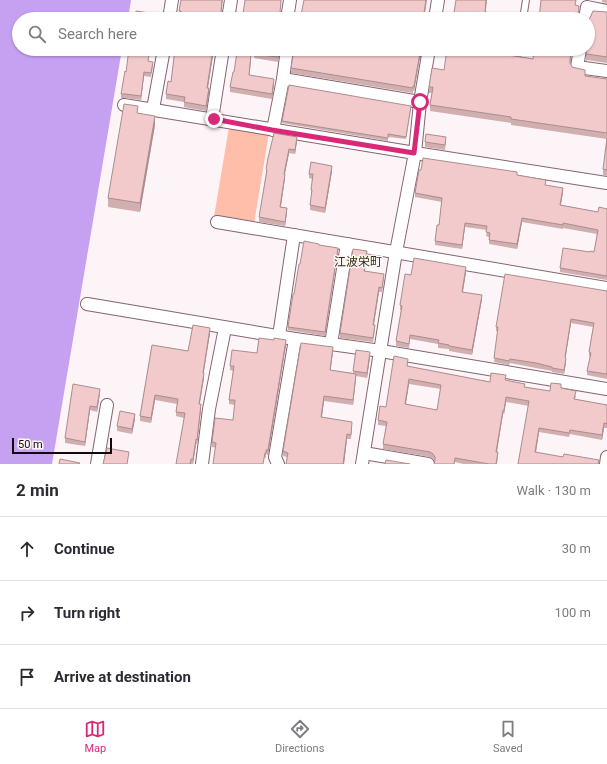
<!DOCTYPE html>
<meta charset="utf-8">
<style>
:root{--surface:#fff;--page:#f2f2f3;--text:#2b2b33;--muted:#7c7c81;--line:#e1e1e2;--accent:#db2777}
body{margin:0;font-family:Roboto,"Noto Sans JP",sans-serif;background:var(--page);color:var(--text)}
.scale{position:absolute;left:12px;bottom:10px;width:100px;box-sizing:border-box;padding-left:4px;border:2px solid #13080c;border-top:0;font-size:11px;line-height:14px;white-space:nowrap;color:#13080c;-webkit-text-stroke:3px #fcf4f7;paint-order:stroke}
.stop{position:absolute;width:12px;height:12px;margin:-9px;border:3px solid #db2777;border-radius:50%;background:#fff}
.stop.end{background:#db2777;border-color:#fff;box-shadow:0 1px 4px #0008}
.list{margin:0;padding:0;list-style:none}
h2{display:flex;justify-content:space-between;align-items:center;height:52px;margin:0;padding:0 16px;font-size:17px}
h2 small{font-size:13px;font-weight:400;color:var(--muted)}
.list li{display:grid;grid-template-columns:26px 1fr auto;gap:12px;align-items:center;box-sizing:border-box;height:64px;padding:0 16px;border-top:1px solid var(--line)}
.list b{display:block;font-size:15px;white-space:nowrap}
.list em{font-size:13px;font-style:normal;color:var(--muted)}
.icon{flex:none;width:22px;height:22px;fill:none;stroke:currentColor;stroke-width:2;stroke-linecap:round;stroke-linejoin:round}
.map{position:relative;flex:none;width:607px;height:464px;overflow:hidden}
.search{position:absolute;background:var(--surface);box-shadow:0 1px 3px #0004;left:12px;right:12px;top:12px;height:44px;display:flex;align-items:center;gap:10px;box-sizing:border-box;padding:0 14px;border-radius:22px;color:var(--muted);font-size:15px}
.sheet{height:244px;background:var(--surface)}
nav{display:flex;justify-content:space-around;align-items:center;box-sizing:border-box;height:56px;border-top:1px solid var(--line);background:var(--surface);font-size:11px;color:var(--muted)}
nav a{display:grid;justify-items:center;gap:2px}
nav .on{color:var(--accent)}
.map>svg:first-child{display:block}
.green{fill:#ffbea9}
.water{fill:#c7a1f1}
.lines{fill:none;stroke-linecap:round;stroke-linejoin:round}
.service-casing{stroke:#846471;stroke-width:8}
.minor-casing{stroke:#846471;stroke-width:14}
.service{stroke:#fff;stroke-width:6}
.minor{stroke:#fff;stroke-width:12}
.wall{fill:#d1aeaf;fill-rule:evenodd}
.shaded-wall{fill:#aa8d8e}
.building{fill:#f3cacb;stroke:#aa8d8e;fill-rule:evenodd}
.route{stroke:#db2777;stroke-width:5}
.labels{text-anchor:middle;stroke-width:3;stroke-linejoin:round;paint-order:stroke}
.neighbourhood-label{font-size:12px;fill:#313107;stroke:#fcf4f7}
</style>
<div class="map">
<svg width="607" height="464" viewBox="0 0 607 464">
<rect width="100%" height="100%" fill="#fcf4f7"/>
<path class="green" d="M229,127L269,133L254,224L214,217Z"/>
<path class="water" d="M0,0H131L128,19H19V49H122L52,464H0Z"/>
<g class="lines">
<defs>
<g id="service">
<path d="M523,19L526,0"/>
<path d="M501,52L517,55L518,49"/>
</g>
<g id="minor">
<path d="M169,19L172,0"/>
<path d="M228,19L231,0"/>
<path d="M287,19L290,0"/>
<path d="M435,19L438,0"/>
<path d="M585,19L587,7L607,11"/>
<path d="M414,49L429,51"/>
<path d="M580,49L577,67L607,71"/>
<path d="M283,79L420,102"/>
<path d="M124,105L415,153L607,183"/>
<path d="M153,109L164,49"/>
<path d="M212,119L223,49"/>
<path d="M273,130L283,79L287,49"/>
<path d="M217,222L607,288"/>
<path d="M87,304L295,339L381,351L607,389"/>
<path d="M279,336L294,235"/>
<path d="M331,344L347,244"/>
<path d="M364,453L428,464"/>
<path d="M97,464L107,405"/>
<path d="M202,464L209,409L225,328"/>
<path d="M278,464L275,457L295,339"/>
<path d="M362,464L396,252L415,153L420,102L429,49"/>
<path d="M606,464L607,457"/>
</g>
</defs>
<use href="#service" class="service-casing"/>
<use href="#minor" class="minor-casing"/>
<use href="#service" class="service"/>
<use href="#minor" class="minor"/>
</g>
<g class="wall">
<path d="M223,0L221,15H179V11Z"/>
<path d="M602,0H607V3L602,2Z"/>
<path d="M607,12V63L587,60V61H586V55Z"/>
<path d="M175,49H214L208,88L209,93L206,111L184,107V102L166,99V94L171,82Z"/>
<path d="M280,49L278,62L254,58V54Z"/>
<path d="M408,50L420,57L414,91H413V93L291,73V68Z"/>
<path d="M508,55L570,63L572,67L585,76L607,79V176L603,175V169L607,139L511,125V123L430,111V105L432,93H429V87L444,70Z"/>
<path d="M251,59L249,75L274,84L272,99L230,92V87L234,72Z"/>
<path d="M149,61L153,66L151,77L144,76L141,100L125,98H121V94Z"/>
<path d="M411,108L406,139L388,137V141L282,123V121Z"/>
<path d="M155,125L140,212L108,207V198Z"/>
<path d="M297,141L295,154L289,153L285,174V178L281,207L287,212L285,226L259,222V217L266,173V169Z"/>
<path d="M425,142H446L445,150L425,147Z"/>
<path d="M332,171L325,213L310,210V205L312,195L311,194V190L312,179L309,178V174Z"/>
<path d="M517,175L546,185L563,192L561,205L598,212L607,209V280L560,272V268L590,252H594L597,234L563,228V229L522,222L517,249L489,244V237L486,236L487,230L465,227L462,249L435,245V241L439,225L442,202L415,197V193Z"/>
<path d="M319,245L338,251L325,336L288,330V327L300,264Z"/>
<path d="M367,255L365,271L384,278L382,292H379L374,325L375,330L373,342L340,338V333Z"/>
<path d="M466,272L463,292L482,299L472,355L449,351V349L438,348V344L410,339L409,348L396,346V341L401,310H400V305L411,275Z"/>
<path d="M606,291H607V379L587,375V371L590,357L589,356V352L593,327L571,323L565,357L566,362L564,374L552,372V371L536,368L510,363L509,365L494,362L498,332L496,331V327Z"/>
<path d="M210,333L203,373L204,378L199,404L201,409L197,444H196L193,464H176L184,418L176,416V412L177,404L155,400L151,423L140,421V416L152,345L188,351Z"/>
<path d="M286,345L268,455L266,454V458L212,447V442L233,420L235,405L229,404V400L233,371L230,370V366L257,353Z"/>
<path d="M333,352L330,370L353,373V371L370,357L367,378L356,376L353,405L324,401L322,417L352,427L351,439H347L344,464H286L287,457L283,456V451Z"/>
<path d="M408,363L407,366L490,382L506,381L525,387L550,391L561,388L576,396L575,399L607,405V428H604L602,440L570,434L569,437L539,432L536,453L599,464H518L529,406L506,402L504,414H503L497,452L498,457L497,464H463L455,462L454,464H434L435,461L433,459L430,457L383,449V444L386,426L378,425V420L386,407ZM409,384L441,389L437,410L406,404Z"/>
<path d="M100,393L97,412L90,410L85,446L65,443V438Z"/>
<path d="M135,419L132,434L117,431V426Z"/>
</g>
<g class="shaded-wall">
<path d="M426,0H427L424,19H423Z"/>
<path d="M486,0H487L485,18V12Z"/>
<path d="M213,49H214L207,93V88Z"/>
<path d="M279,49H280L278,62V57Z"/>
<path d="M571,49H572L570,66V60Z"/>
<path d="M420,53V57L414,91V86Z"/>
<path d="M251,54V59L249,80V75Z"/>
<path d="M144,72V76L141,100V96Z"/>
<path d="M274,79V84L272,99V94Z"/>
<path d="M209,88V93L206,111V106Z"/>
<path d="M155,116V125L140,212V203Z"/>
<path d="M297,137V141L295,154V150Z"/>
<path d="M289,149V153L284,178V174Z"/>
<path d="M332,166V171L325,213V208Z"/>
<path d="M285,174V178L280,211V207Z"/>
<path d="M563,188V192L560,209V205Z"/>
<path d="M287,208V212L285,226V222Z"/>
<path d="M522,218V222L517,249V244Z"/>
<path d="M465,223V227L462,249V245Z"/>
<path d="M338,248V251L325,336V332Z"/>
<path d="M367,251V255L364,275V271Z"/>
<path d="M466,267V272L462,296V292Z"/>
<path d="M379,287V292L373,329V325Z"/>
<path d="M482,295V299L472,355V350Z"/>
<path d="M571,319V323L565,362V357Z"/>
<path d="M210,328V333L203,378V373Z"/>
<path d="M286,340V345L268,455V450Z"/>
<path d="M333,347V352L330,375V370Z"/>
<path d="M370,352V357L367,378V373Z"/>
<path d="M566,358V362L564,374V370Z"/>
<path d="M204,373V378L199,409V404Z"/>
<path d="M356,374V379L353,405V400Z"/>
<path d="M409,379V384L405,408V404Z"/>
<path d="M100,389V393L97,412V407Z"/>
<path d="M155,395V400L151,423V418Z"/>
<path d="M324,396V401L321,422V417Z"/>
<path d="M506,397V402L504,414V410Z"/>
<path d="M201,404V409L197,444V440Z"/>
<path d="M90,406V410L85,446V442Z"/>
<path d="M503,410V414L496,456V452Z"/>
<path d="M135,414V419L132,434V429Z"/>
<path d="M604,423V428L602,440V435Z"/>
<path d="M539,428V432L535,457V452Z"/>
<path d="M347,434V439L344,464H343Z"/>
<path d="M196,439V444L193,464V459Z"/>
</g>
<g class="building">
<path d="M181,0H222L221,13V17L223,19H180L181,11H179Z"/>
<path d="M245,0H281L280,13V17L281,19H234L236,12L243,14Z"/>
<path d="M304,0H426L423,19H348L341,18V19H293L295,14L301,15Z"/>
<path d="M456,0H486L485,12L513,17V19H453Z"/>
<path d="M541,0H576L575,5L579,6L578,15L581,19H539Z"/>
<path d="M136,11L156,14L155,19H135Z"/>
<path d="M593,11L607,12V57L587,54V55H586L587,49H588V20L590,18Z"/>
<path d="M129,49H150L148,61L153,62L151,73L144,72L141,96L125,94H121L125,71L126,72Z"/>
<path d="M175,49H213L207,88H209L206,106L184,102L185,97L166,94L168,81L171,82Z"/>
<path d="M255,49H279L278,57L254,54Z"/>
<path d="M294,49H408V50L413,52L420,53L414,86H413V88L291,68Z"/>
<path d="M447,49H489L508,52V55L533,59L534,49H571L570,60V63L572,67L576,68L585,70V76L607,79V133L511,119V117L430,105L433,87H429L432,68L444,70Z"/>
<path d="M237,52L251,54L249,75L274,79L272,94L230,87L233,72H234Z"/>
<path d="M289,85L411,106L406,137L388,134V138L282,121Z"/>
<path d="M124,104L138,106L137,113L155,116L140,203L108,198Z"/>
<path d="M274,133L297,137L295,150L289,149L284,174H285L280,207L287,208L285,222L259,217L267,170L266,169L268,158Z"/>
<path d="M426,134L446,137L445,145L425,142Z"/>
<path d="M607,138V170L603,169Z"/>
<path d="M423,158L517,172V175L546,180L545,185L563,188L560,205L598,212L599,207L607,209V276L560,268L563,248L590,252V251L594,252L598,230L563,223V225L522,218L517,244L489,240L490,233L486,232L487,226L465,223L462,245L435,241L437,225H439L442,198L415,193L419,170H421Z"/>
<path d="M311,162L332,166L325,208L310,205L312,190H311L313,174H309Z"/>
<path d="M304,241L319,244V245L338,248L325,332L288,327L293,294H294L299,264H300Z"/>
<path d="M353,249L367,251L364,271L384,274L382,288L379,287L373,325H375L373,338L340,333Z"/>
<path d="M414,258L466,267L462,292L482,295L472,350L449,346V345L438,343L439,340L410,335L409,344L396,341L402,306L400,305L405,274L411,275Z"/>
<path d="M505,274L607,291V374L587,371L591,353L589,352L594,323L571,319L565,357L566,358L564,370L552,368V367L536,363L510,359L509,361L494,358L498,327H496Z"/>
<path d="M193,325L210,328L203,373H204L199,404H201L197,440L196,439L193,459H191L190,464H176L185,413L176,412L178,399L155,395L151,418L140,416L152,345L188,351Z"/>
<path d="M259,338L274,340V338L286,340L268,450H266V453H265L263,464H213L216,443L212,442L215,418L233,420L235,400H229L234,366H230L232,350L257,353Z"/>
<path d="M301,343L333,347L330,370L356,374L353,400L324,396L321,417L352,422L351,435L347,434L343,464H286L288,453L283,451Z"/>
<path d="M356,350L370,352L367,373L353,371Z"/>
<path d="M394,356L408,359L407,366L490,382L491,373L506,375L505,380L525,384L524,387L550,391L551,383L561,384V388L576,391L574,399L607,405V424L604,423L602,435L570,430L569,433L539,428L535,452L563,457L564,454L599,460L598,464H518L529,401L506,397L504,410H503L496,452H498L496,464H489L455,458L454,464H434L435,460V457L433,454L430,452L383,444L387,422L378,420L380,406L386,407ZM409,379L441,385L437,410L405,404Z"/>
<path d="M73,384L100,389L97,407L90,406L85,442L65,438Z"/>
<path d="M120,411L135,414L132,429L117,426Z"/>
<path d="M107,448L129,452L127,464H103Z"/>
<path d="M60,459L80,463L79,464H59Z"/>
<path d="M386,460L410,464H385Z"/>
</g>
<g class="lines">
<path class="route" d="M214,119L272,130L414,153L420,102"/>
</g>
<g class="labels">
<g class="neighbourhood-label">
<text x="358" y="266">江波栄町</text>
</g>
</g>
</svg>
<div class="scale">50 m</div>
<div class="stop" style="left:420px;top:102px"></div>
<div class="stop end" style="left:214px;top:119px"></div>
<div class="search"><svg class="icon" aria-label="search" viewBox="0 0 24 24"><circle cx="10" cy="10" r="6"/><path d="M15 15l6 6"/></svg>Search here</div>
</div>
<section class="sheet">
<h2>2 min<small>Walk · 130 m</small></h2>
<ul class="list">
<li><svg class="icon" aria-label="ahead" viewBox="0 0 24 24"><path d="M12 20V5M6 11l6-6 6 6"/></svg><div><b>Continue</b></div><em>30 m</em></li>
<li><svg class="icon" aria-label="right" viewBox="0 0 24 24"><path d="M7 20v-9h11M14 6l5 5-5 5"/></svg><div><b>Turn right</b></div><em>100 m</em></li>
<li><svg class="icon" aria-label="arrive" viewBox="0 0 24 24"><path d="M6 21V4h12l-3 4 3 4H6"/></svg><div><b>Arrive at destination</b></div></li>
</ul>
</section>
<nav>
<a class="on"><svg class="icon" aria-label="map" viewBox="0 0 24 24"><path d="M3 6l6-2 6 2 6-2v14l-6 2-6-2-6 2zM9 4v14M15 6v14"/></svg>Map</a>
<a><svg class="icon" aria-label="directions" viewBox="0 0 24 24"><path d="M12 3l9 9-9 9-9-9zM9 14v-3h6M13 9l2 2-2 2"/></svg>Directions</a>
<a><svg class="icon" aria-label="saved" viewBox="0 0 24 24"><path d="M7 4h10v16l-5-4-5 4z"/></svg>Saved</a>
</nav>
